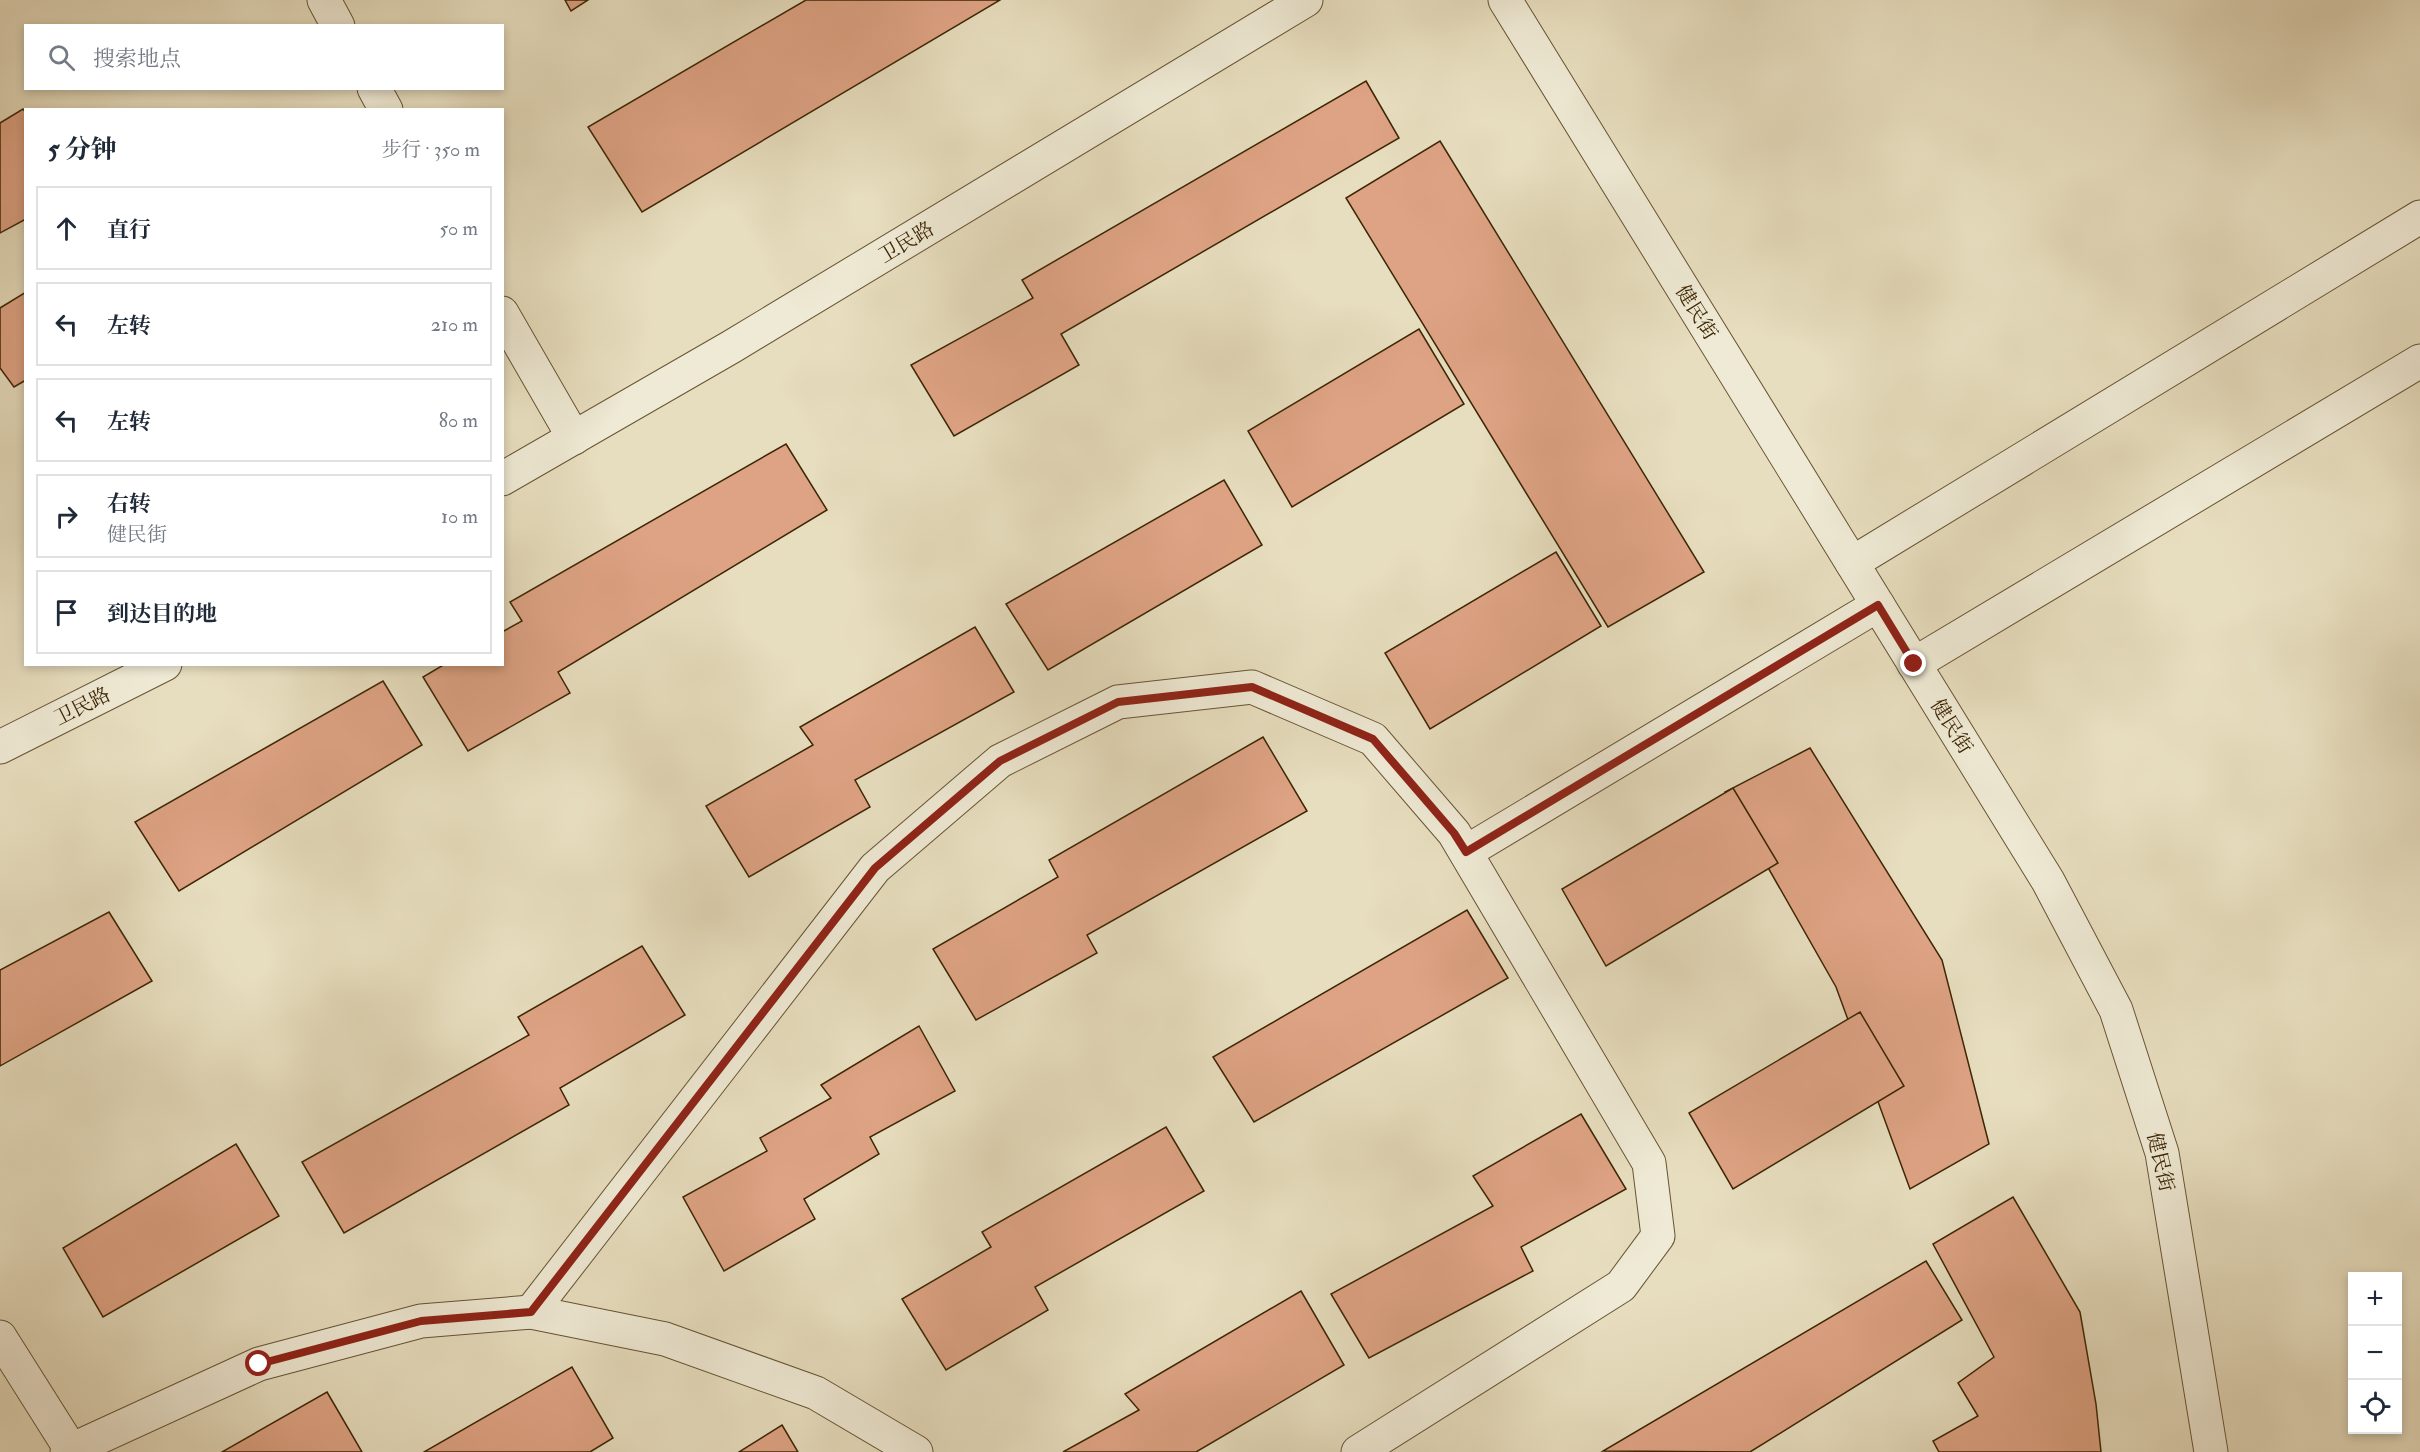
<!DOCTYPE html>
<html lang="zh">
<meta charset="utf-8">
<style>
:root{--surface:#fff;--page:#f6f6f7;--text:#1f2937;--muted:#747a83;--line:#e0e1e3}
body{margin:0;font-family:"IM FELL Double Pica","Noto Serif SC",serif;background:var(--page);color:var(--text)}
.controls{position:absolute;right:18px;bottom:18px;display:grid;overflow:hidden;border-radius:0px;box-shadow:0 3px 9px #0003}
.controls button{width:54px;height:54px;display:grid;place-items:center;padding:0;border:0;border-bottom:2px solid var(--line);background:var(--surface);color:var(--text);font:30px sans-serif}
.stop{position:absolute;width:18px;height:18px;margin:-14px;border:4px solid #8f2418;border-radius:50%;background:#fff}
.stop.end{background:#8f2418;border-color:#fff;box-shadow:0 2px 6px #0008}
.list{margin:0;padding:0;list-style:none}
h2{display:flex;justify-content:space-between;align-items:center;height:78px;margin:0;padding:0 24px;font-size:26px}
h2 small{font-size:20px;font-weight:400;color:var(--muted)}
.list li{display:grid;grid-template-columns:39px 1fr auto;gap:18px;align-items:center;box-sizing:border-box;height:84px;margin:0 12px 12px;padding:0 12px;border:2px solid var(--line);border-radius:0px}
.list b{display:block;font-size:22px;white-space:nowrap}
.list p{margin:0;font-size:20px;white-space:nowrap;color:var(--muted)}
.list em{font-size:20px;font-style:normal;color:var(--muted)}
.icon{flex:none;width:33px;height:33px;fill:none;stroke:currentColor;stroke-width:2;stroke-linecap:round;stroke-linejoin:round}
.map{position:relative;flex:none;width:2420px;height:1452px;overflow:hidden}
.search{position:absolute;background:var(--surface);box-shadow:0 3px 9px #0003;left:24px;top:24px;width:480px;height:66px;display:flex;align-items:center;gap:15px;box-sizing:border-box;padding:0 21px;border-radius:0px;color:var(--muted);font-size:22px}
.panel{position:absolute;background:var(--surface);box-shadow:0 3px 9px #0003;left:24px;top:108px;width:480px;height:558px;border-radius:0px}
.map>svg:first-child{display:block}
.building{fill:#dea384;stroke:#3d2604;stroke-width:1.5}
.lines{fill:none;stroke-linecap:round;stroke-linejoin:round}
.minor-casing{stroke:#685433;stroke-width:35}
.minor{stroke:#efead5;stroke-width:33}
.route{stroke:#8f2418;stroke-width:8}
.labels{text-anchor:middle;stroke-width:4.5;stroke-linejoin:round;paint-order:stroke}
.street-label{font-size:20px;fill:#3d2604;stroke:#efead5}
</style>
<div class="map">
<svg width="2420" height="1452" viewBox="0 0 2420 1452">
<rect width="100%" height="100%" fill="#e7debf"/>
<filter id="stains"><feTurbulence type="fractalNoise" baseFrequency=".00333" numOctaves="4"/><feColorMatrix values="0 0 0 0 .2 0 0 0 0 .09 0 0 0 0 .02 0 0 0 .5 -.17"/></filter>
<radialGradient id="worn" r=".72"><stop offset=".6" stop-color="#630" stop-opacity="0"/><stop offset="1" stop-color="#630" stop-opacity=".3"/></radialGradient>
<g class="building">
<path d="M565,0H588L571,11Z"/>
<path d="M806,0H1000L642,212L588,127Z"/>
<path d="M1366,81L1399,138L1061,334L1079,365L954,436L911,365L1033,298L1022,280Z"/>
<path d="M23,109L26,113V219L0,233V123Z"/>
<path d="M1440,141L1704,572L1608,627L1346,198Z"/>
<path d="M26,292V380L14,387L0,368V308Z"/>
<path d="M1419,329L1464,404L1292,507L1248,431Z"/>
<path d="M786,444L827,510L558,672L570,693L468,751L423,677L445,664H502V632L522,621L510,602Z"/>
<path d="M1224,480L1262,545L1048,670L1006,604Z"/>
<path d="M1556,552L1601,626L1430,729L1385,653Z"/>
<path d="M975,627L1014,692L855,780L870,807L749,877L706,806L813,745L800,727Z"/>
<path d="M383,681L422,745L179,891L135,822Z"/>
<path d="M1263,737L1307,811L1087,935L1097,953L976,1020L933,949L1058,877L1049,860Z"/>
<path d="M1810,748L1942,960L1989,1144L1910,1189L1836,987L1725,792Z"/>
<path d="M1733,788L1778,863L1606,966L1562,889Z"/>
<path d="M1467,910L1508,978L1254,1122L1213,1057Z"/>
<path d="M109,912L152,981L0,1066V970Z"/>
<path d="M642,946L685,1015L560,1088L569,1105L344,1233L302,1162L529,1035L518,1017Z"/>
<path d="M1860,1012L1904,1086L1733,1189L1689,1113Z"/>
<path d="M919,1026L955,1091L870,1137L879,1154L804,1199L815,1219L724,1271L683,1197L767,1151L760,1138L831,1098L821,1085Z"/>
<path d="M1581,1114L1626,1189L1521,1247L1533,1271L1369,1358L1331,1294L1493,1206L1473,1176Z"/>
<path d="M1166,1127L1204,1191L1035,1287L1048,1310L946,1370L902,1299L991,1247L982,1232Z"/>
<path d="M236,1144L279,1216L103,1317L63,1248Z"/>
<path d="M2013,1197L2080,1312L2096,1404L2101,1452H1939L1933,1441L1978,1416L1958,1383L1994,1357L1933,1244Z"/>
<path d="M1926,1261L1962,1320L1750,1452L1603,1451Z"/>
<path d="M1301,1291L1344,1365L1196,1452H1063L1139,1410L1125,1394Z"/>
<path d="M572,1367L613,1438L590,1452H424Z"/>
<path d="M327,1392L362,1452H222Z"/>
<path d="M782,1425L798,1452H739Z"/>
</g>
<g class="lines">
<defs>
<g id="minor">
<path d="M324,0L338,26"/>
<path d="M1505,0L2048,881L2116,1010L2162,1153L2211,1452"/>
<path d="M374,88L386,110"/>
<path d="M502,313L574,438"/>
<path d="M502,479L731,347L1306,0"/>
<path d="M1852,563L2420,217"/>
<path d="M1914,664L2420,361"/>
<path d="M0,747L165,664"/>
<path d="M1466,852L1878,605"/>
<path d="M531,1312L875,868L1000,761L1118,702L1252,687L1373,739L1454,833L1649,1163L1658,1236L1621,1286L1358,1452"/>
<path d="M0,1337L70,1448"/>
<path d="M67,1452L259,1364L421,1321L531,1312L665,1339L816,1393L916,1452"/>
</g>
</defs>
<use href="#minor" class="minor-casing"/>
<use href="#minor" class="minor"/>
</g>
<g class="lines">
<path class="route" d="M259,1364L421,1321L531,1312L875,868L1000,761L1118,702L1252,687L1373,739L1454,833L1466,852L1878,605L1914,664"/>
</g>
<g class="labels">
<g class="street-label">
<text transform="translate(906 242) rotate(-31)" y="7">卫民路</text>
<text transform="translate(1697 312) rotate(58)" y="7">健民街</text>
<text transform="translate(82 706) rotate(-27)" y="7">卫民路</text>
<text transform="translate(1952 726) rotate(58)" y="7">健民街</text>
<text transform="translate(2161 1162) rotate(77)" y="7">健民街</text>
</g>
</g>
<rect width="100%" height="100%" filter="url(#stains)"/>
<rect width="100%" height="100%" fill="url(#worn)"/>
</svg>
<div class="controls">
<button>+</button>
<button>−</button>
<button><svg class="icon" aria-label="locate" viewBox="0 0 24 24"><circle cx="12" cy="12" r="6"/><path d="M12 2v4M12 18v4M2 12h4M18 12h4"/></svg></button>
</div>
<div class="stop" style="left:259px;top:1364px"></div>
<div class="stop end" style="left:1914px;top:664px"></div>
<div class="search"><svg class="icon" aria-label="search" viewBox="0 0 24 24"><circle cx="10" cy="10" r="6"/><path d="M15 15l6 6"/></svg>搜索地点</div>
<section class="panel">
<h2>5 分钟<small>步行 · 350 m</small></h2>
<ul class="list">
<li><svg class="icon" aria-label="ahead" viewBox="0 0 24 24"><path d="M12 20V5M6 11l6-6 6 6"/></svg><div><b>直行</b></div><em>50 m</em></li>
<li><svg class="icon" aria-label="left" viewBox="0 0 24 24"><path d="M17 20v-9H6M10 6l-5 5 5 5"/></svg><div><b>左转</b></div><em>210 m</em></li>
<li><svg class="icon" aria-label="left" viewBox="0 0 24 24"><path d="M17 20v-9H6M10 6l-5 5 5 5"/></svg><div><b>左转</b></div><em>80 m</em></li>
<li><svg class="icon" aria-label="right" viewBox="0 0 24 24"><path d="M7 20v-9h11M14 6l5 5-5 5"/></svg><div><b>右转</b><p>健民街</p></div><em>10 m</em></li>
<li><svg class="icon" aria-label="arrive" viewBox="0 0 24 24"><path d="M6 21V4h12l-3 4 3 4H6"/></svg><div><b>到达目的地</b></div></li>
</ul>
</section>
</div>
